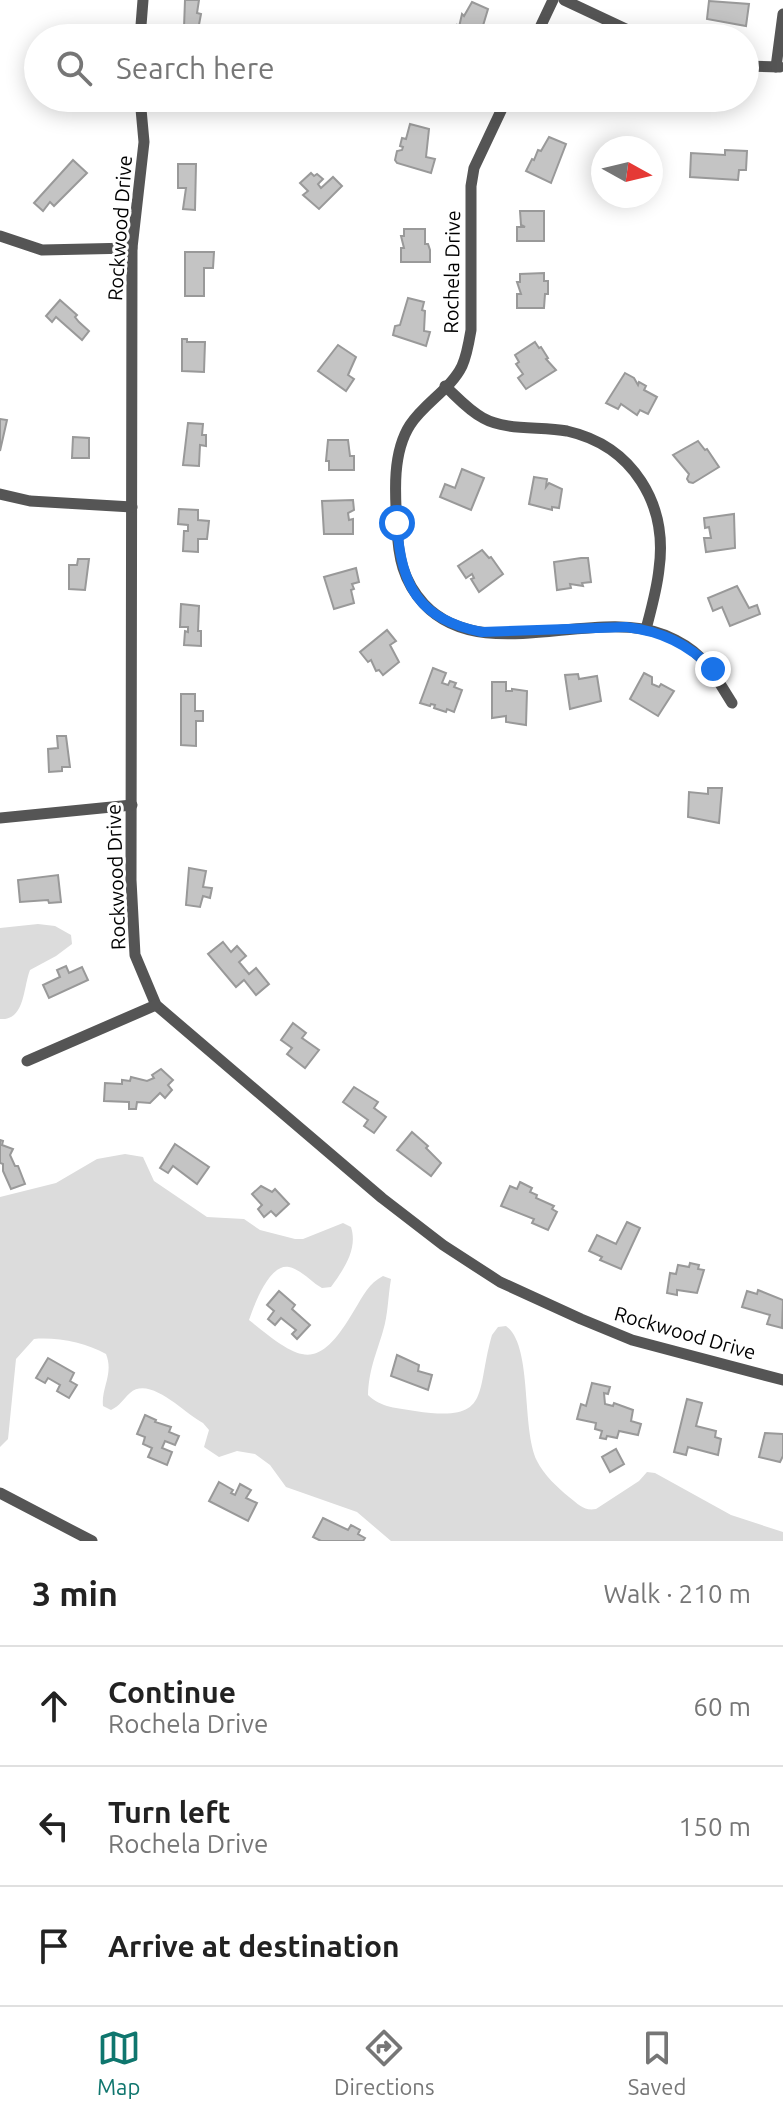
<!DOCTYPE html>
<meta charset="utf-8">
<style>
:root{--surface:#fff;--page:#f2f2f2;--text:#222;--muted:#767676;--line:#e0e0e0;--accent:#0f766e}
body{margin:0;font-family:Ubuntu,sans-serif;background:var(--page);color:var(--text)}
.compass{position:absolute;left:591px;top:136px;width:72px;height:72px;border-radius:50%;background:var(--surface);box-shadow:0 4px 20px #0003;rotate:98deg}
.stop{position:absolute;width:24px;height:24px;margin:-18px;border:6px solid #1a73e8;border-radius:50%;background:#fff}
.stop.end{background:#1a73e8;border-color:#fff;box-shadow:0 2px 8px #0008}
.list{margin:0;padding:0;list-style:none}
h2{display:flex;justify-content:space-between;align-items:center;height:104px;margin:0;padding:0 32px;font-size:34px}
h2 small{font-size:26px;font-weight:400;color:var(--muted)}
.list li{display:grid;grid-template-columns:52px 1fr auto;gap:24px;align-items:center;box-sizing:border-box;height:120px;padding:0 32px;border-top:2px solid var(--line)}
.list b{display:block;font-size:30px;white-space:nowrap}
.list p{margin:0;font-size:26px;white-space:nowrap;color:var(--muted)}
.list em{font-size:26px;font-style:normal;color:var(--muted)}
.icon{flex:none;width:44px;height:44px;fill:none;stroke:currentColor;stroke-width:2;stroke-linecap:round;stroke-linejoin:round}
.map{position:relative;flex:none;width:783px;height:1541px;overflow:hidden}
.search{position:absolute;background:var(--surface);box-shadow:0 4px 20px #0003;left:24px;right:24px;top:24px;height:88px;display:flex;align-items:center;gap:20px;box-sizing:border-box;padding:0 28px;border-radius:44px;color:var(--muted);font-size:30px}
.sheet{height:464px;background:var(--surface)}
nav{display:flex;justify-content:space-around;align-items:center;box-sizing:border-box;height:112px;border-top:2px solid var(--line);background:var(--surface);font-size:22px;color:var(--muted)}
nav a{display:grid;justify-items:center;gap:4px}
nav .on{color:var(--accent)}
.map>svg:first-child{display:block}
.green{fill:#dcdcdc}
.building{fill:#c4c4c4;stroke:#999;stroke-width:2}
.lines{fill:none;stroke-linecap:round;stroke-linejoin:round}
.street{stroke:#555;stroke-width:11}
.route{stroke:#1a73e8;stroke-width:10}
.labels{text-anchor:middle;stroke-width:6;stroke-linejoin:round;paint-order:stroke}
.street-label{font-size:20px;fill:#000;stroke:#fff}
</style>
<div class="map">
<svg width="783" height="1541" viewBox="0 0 783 1541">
<rect width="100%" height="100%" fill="#fff"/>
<g class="green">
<path d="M38,924L55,926L71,935L72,944L56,956L30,970C23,988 25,1021 0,1019V928Z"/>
<path d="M125,1154L143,1157L154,1181L207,1217L244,1219L260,1230L295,1239H303L343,1223L351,1227C358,1249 344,1269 331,1287L322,1288C311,1282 302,1270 289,1267C269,1263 254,1306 249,1320C301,1362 317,1374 355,1309C363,1296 369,1283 383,1276L391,1279C388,1296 388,1315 383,1331C376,1355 369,1369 368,1395C381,1408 398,1408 415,1411C493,1423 475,1393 492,1335L498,1327L506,1326C533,1345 521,1428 537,1461C544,1475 558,1488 569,1497C579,1505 584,1511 596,1509L639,1481L647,1472L655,1473L731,1515L783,1532V1541H391L357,1512L286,1487L270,1465L255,1454L237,1451L219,1457L204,1447L209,1430L203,1423C185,1414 150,1375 130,1393C123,1399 120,1406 111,1410L103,1406C101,1388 114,1374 106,1354C86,1343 58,1337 34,1339L16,1359L8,1439L0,1447V1197L56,1183L97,1159Z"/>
</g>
<g class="building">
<path d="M185,0H199L197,13L201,14L198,30L184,28Z"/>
<path d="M709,1L749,4L746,26L707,19Z"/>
<path d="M472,2L488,9L482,29L484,30L481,36L485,38H451L457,25L459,27L462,14L464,16Z"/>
<path d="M180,98H195V110L179,109Z"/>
<path d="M433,98H462L458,109Z"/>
<path d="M410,124L429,129L426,157L435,159L431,173L397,163L395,160L397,151L402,150L403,147L400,146L402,138L406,139Z"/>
<path d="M549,137L566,144L551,183L526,171L532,159L534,160L538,150L541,151Z"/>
<path d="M725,150L747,151L746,170H739L738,180L690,177L691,153L725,155Z"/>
<path d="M73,160L87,173L54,206L50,202L43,211L34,203Z"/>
<path d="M178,164H196L195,210L183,209L186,188H178Z"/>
<path d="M311,173L314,176L317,174L323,179L318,184L321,188L333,177L342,186L319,209L303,195L308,191L300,183Z"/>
<path d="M520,211H544V241H517V227H525L521,225Z"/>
<path d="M404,229H425V244H428L430,250V262H401V248H404L401,236H404Z"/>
<path d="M185,252H214L213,268H204V296H185Z"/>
<path d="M544,273V281H548V294H545L544,308H517V294H521L517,282H520V274Z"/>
<path d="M408,298L424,302L422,310L425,311L424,331L430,332L426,346L393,335L395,326L400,325Z"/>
<path d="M60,300L77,315L75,317L79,322L89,331L82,340L56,317L52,322L46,316Z"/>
<path d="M182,339H187V342H205L204,372L182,371Z"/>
<path d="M535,342L539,348L541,347L548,358L546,359L556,370L526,389L518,378L523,374L516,364L519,362L515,355Z"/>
<path d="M338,345L356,357L348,375L354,379L346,391L318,371Z"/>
<path d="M625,373L634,378L638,385L639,382L646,386L644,390L657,397L648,414L640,410L637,415L621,404L618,409L606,403Z"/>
<path d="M0,419L7,420L0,451Z"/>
<path d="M188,423L203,424L202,435H206V446L200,445L199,466L183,465Z"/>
<path d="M73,437L89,438V458H72Z"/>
<path d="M328,440H348L350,456H354V470H329V461H326Z"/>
<path d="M698,441L705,450L707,449L719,467L693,483L689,482L687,479L689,474L673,455Z"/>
<path d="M462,469L484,478L471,510L440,497L445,484L455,488Z"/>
<path d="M534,477L547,479L546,487L549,483L562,489L559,508L552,507V510L529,504Z"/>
<path d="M353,500L354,510L348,513L349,520L353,519V534H324L322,501Z"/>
<path d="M179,509L198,510V520L209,521L207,539H198V552L183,551L184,531H188V525L178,524Z"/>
<path d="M734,514L735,548L706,552L704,538H711L709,527L705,528L704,518Z"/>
<path d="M482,550L489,558L491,557L503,574L479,592L471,579L474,578L472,574L466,578L458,566Z"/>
<path d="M581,558H588L591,582L582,583L583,586L570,584L571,588L557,590L554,562Z"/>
<path d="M78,559H89L85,590L69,589V565H77Z"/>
<path d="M356,568L359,582L352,584L354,589L351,590L354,603L334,609L324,577Z"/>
<path d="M737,586L749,608L757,605L760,614L730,626L722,607L713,611L708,598Z"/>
<path d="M181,604L199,606L198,631H201V646L184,645L185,631L188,632V627H180Z"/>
<path d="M387,630L396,641L390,645L399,662L383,675L379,670L376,671L371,660L368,662L360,652Z"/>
<path d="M433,668L446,673L442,683L448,685L450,681L456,683L454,687L462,690L454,712L447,709L446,712L434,708L435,705L431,704L430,706L420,703Z"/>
<path d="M644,673L652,677V684L659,687L661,684L674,691L658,716L630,699Z"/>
<path d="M578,674L579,679L597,676L601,701L570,709L565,675Z"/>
<path d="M492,682H506V691H512V689L527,691L526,725L506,722V716L492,718Z"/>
<path d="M181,694H195V711H203V721H196V746L181,745Z"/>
<path d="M57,736H66L70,767H62V771L49,772L48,749L58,748Z"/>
<path d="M708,788H722L719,823L688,817L689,792L708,794Z"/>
<path d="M189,868L206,871L203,887L212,888L210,898L203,896L200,907L186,905Z"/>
<path d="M58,875L61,902L49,903L48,900L20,902L18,880Z"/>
<path d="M223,942L231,952L237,946L246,956L239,962L249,974L256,968L269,984L256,995L244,980L236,987L208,954Z"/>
<path d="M66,966L69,973L82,967L88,980L49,998L43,985L60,977L57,970Z"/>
<path d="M293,1023L306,1033L302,1038L319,1050L305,1068L287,1054L292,1048L281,1040Z"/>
<path d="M161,1069L173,1080L168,1085L172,1090L165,1098L160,1093L150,1103L137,1102L136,1109H129V1102L104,1101L105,1083L122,1084V1080L130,1081L131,1077L147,1081L154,1078L152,1075Z"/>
<path d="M354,1087L378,1102L374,1108L386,1117L374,1133L364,1126L368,1120L343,1102Z"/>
<path d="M412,1132L428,1146L426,1148L441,1163L431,1176L397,1150Z"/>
<path d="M0,1140L3,1141L2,1145L13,1149L10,1155L15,1166H18L25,1184L11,1189L3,1171V1164L0,1163Z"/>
<path d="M175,1144L209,1167L197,1184L173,1166L168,1173L160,1168Z"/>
<path d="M520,1182L532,1188L530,1192L537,1195L536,1198L554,1206L552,1209L557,1212L548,1230L532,1223L534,1219L501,1206L510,1186L517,1189Z"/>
<path d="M261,1186L272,1192L275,1189L289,1204L276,1216L271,1211L264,1217L258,1209L262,1205L252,1194Z"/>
<path d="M627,1222L640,1228L621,1269L600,1260L602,1257L589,1251L597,1235L616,1244Z"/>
<path d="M690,1263L699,1265L698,1269L704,1270L697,1293L677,1290V1295L667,1293L670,1273L676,1274L678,1265L689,1267Z"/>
<path d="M758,1290L783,1300L782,1328L767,1324L770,1315L742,1307L747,1291L757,1294Z"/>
<path d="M279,1291L295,1305L292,1309L310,1325L297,1339L292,1334L296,1330L281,1318L275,1325L268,1319L274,1311L267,1305Z"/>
<path d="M397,1355L419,1365L418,1371L432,1375L428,1390L391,1376Z"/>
<path d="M48,1358L74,1373L70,1381L77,1385L69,1398L57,1391L60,1385L48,1378L45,1383L36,1378Z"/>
<path d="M592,1383L610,1387L608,1394L604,1393L605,1404L613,1406L614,1403L633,1410L631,1421L641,1424L638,1435L619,1431L617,1438L607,1436L606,1439L600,1438L602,1431L595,1429L596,1423L577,1419L581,1404L586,1406Z"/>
<path d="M687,1399L702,1403L696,1426L716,1431L715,1437L721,1439L718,1455L688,1447L686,1455L674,1452Z"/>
<path d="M145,1415L156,1420L155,1422L171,1427L169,1432L179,1436L175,1445L165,1441L162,1448L172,1452L167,1465L148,1457L152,1448L143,1444L145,1437L137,1434Z"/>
<path d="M765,1433L783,1434V1456L780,1462L759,1457Z"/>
<path d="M616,1449L624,1464L610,1472L602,1457Z"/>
<path d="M219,1482L233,1490L231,1493L235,1495L240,1484L251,1490L246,1498L257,1503L248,1521L209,1501Z"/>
<path d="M323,1518L348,1530L351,1525L360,1530L358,1534L365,1538L363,1541H321L313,1537Z"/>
</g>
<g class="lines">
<g class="street">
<path d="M564,0L645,38"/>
<path d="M140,38L143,0"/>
<path d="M535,38L553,0"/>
<path d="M745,66L780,67"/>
<path d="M776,67L783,14"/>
<path d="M140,98L144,142L132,248L131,880L135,955L156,1005L382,1198L443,1245L500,1282L581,1319L632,1340L783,1380"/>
<path d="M507,98L474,168L471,186V330C469,342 467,355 462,366C451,389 424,403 410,425C392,453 395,494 397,526C398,557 403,581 424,604C483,667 593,606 665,635C704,651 711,670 732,703"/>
<path d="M0,236L42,250L132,248"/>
<path d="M445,386C457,397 468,410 483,418C506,431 541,426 567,431C633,446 668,504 659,569C657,589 651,610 646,629"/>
<path d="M0,494L30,501L132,507"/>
<path d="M0,818L132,805"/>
<path d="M27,1061L156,1005"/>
<path d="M0,1493L92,1541"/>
</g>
</g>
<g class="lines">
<path class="route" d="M397,523C400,584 418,620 482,632L626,627C661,631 688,644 713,669"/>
</g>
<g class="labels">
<g class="street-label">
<text transform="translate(120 228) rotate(-86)" y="7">Rockwood Drive</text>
<text transform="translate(452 272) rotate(-89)" y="7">Rochela Drive</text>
<text transform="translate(116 877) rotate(-92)" y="7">Rockwood Drive</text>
<text transform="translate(685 1333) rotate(16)" y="7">Rockwood Drive</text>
</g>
</g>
</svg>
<svg class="compass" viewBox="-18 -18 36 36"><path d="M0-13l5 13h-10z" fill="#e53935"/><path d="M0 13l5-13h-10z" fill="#767676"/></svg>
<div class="stop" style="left:397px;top:523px"></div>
<div class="stop end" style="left:713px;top:669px"></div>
<div class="search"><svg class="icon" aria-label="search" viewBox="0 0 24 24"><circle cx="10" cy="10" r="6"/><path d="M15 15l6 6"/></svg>Search here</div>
</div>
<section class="sheet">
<h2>3 min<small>Walk · 210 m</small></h2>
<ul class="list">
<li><svg class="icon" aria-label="ahead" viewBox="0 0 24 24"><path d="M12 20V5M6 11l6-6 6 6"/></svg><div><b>Continue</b><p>Rochela Drive</p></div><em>60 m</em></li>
<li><svg class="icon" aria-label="left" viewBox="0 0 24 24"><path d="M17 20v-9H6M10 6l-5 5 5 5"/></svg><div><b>Turn left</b><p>Rochela Drive</p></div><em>150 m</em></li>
<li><svg class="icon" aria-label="arrive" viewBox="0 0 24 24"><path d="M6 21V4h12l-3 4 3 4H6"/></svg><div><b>Arrive at destination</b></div></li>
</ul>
</section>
<nav>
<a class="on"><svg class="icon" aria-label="map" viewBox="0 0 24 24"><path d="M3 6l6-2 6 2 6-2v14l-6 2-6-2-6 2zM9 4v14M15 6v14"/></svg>Map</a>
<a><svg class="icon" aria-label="directions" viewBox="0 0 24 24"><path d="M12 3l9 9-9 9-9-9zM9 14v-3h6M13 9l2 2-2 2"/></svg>Directions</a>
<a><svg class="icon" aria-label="saved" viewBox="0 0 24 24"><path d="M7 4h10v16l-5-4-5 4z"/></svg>Saved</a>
</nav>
